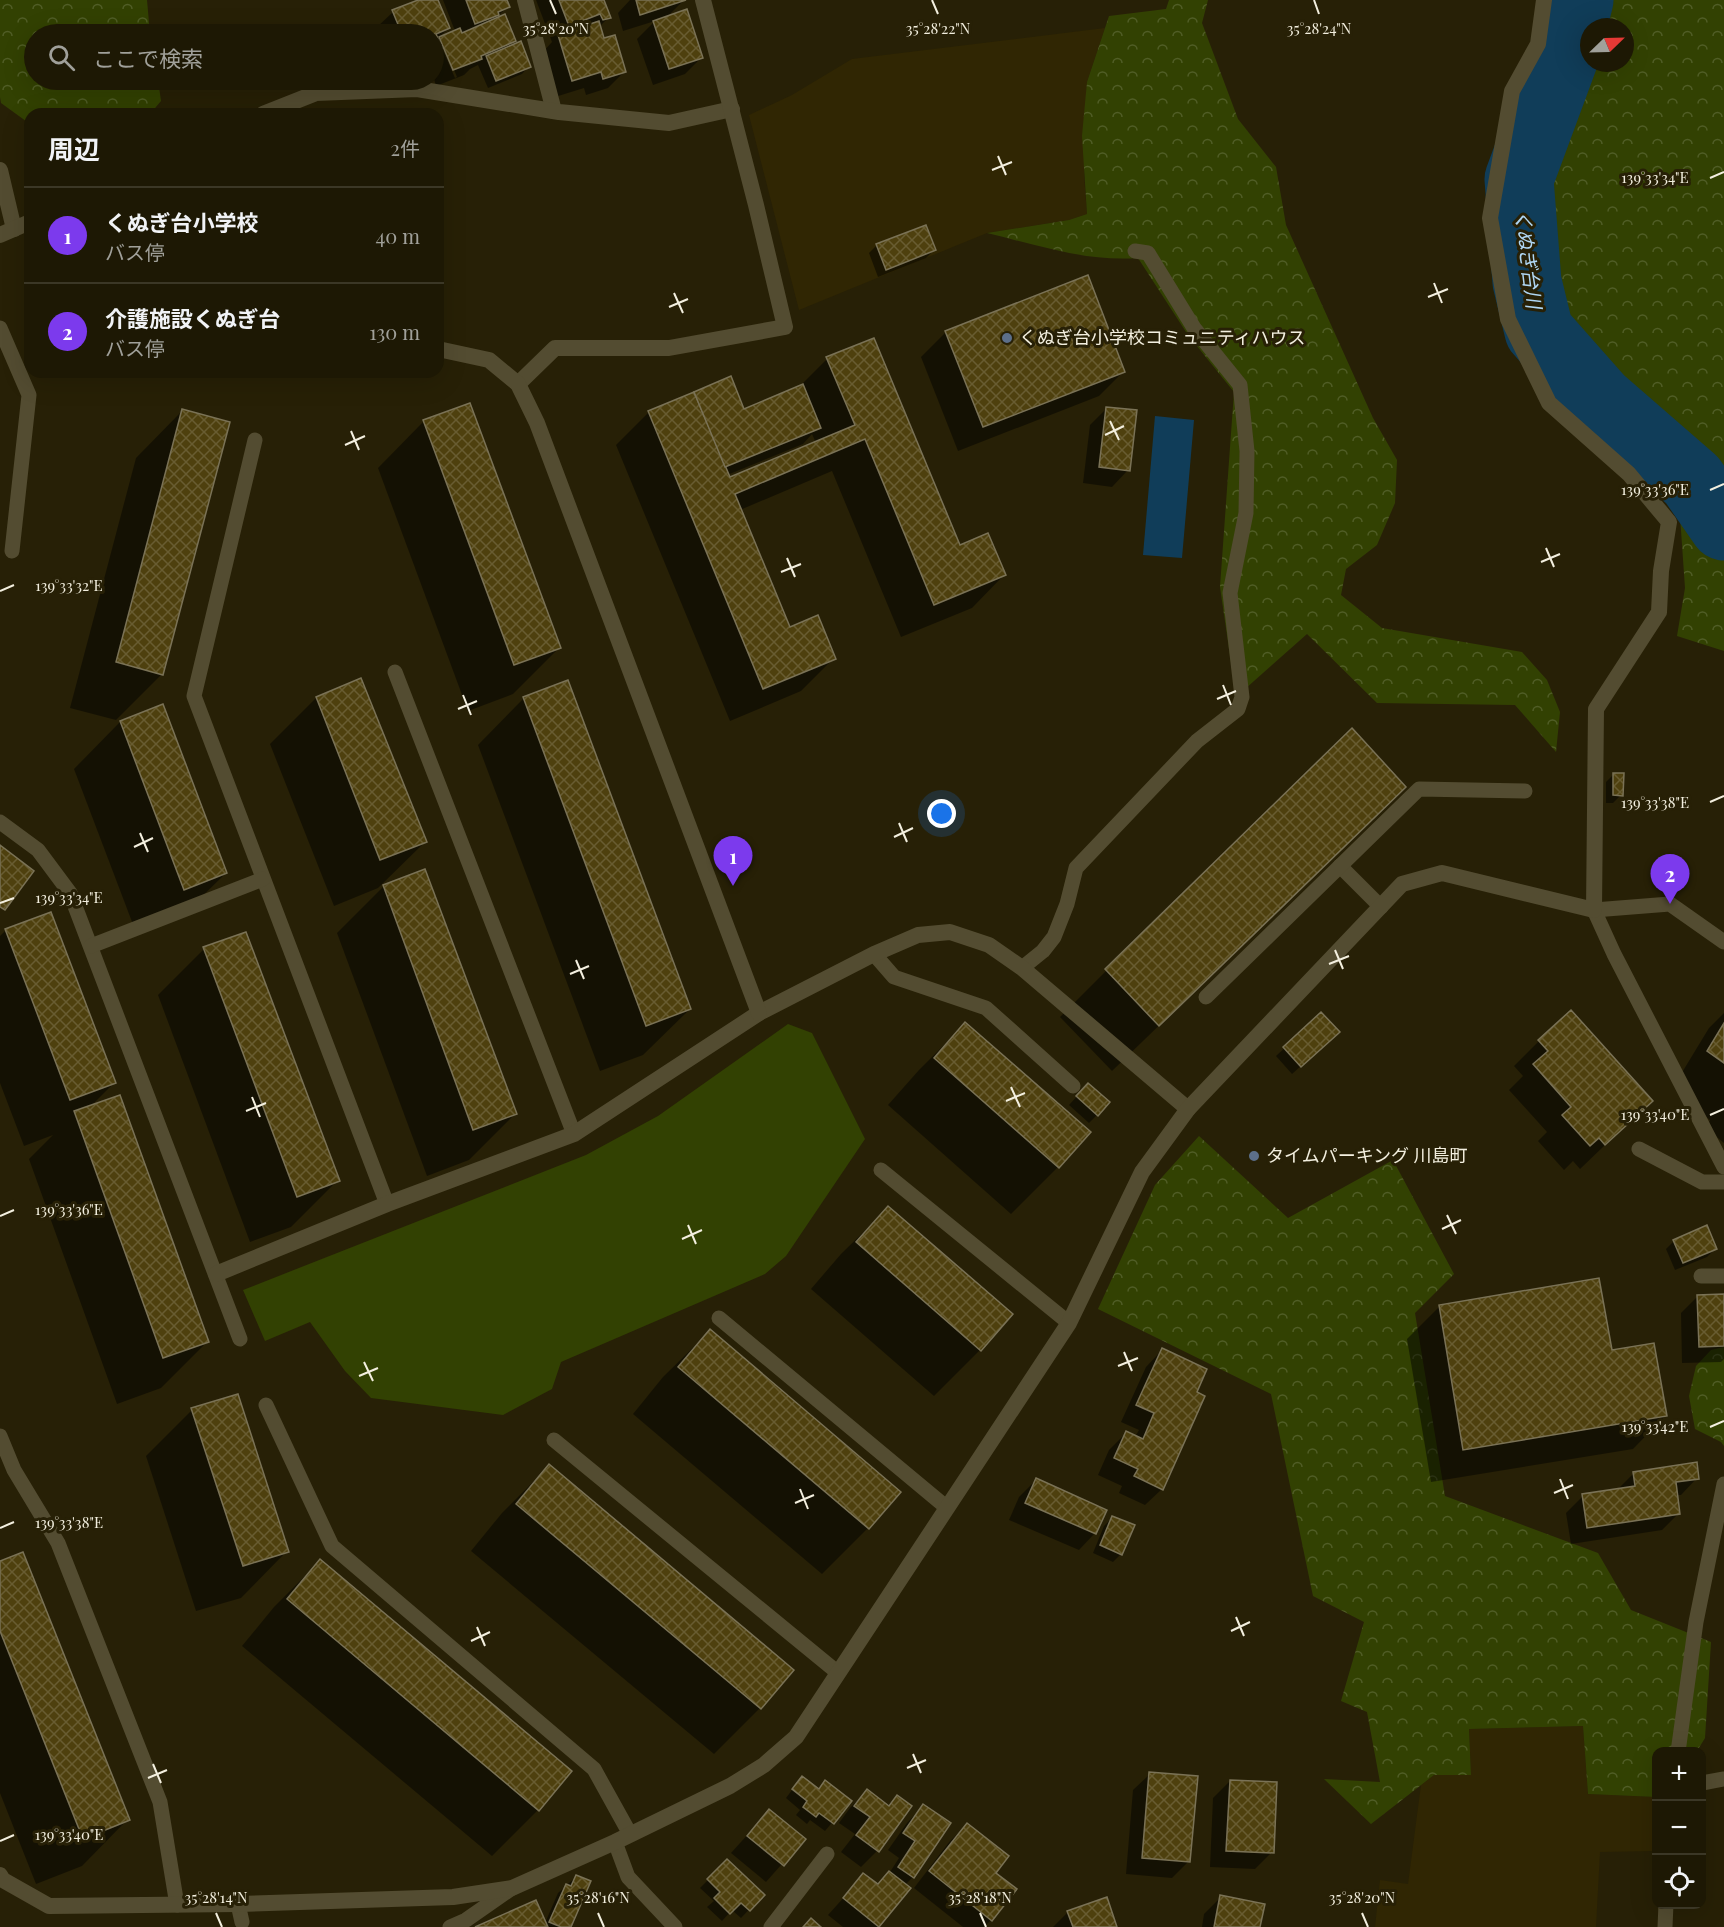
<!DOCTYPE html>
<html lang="ja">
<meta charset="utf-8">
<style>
:root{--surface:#1d1804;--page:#25210e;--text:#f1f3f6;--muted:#a0a09a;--line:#3b3726;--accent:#7c3aed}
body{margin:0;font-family:"Playfair Display","Noto Sans JP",serif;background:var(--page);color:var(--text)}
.controls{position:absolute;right:18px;bottom:18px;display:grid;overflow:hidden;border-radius:12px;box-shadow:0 6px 24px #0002}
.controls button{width:54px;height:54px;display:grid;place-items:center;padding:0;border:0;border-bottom:2px solid var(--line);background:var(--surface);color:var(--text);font:30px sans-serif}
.compass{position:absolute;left:1580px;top:18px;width:54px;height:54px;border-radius:50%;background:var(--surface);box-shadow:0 6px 24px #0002;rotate:67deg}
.you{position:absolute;left:942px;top:814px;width:21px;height:21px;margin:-15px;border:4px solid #fff;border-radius:50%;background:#1a73e8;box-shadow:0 0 0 9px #1a73e833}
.badge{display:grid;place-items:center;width:39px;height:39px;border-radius:50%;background:var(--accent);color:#fff;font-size:20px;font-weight:700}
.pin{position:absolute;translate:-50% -50px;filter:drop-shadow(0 2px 3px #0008)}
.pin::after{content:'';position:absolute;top:32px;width:21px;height:18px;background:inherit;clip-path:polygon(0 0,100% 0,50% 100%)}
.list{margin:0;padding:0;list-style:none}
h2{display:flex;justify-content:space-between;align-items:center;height:78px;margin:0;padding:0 24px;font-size:26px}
h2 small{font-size:20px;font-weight:400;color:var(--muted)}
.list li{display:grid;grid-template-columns:39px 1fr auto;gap:18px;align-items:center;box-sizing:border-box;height:96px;padding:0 24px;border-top:2px solid var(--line)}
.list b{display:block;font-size:22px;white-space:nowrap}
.list p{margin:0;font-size:20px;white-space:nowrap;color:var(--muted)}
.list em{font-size:20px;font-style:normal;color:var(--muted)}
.icon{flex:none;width:33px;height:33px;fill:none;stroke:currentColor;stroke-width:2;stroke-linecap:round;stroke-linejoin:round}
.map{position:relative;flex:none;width:1724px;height:1927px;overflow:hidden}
.search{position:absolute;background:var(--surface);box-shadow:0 6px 24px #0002;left:24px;top:24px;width:420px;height:66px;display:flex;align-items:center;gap:15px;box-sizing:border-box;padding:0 21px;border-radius:33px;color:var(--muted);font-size:22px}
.panel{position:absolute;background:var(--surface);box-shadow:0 6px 24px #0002;left:24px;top:108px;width:420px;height:270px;border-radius:18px}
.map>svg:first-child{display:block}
.built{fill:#302603}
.forest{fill:url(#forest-crowns);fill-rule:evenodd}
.green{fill:#324102}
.water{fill:#103d59}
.shadow{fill:#0007;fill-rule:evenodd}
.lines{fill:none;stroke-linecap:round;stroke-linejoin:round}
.river{stroke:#103d59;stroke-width:69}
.building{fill:url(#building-cross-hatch);stroke:#7a7256;stroke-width:1.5}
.service{stroke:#534c31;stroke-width:15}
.minor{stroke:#534c31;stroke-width:16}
.tertiary{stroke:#534c31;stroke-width:16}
.ticks{fill:none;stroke:#f3efdf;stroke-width:2}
.service-dot{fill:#5c6f8a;stroke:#272006;stroke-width:2}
.labels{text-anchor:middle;stroke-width:6;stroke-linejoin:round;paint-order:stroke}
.poi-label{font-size:18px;fill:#f3efdf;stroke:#272006;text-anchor:start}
.water-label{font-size:20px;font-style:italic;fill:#afd6f3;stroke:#272006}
.ticks-label{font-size:15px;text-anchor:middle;fill:#f3efdf;stroke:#272006;stroke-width:6;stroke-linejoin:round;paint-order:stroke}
</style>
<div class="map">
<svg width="1724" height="1927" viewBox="0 0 1724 1927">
<defs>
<pattern id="forest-crowns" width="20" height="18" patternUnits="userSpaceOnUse" patternTransform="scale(1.5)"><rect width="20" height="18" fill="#324102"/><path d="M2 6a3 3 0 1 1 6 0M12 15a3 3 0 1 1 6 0" fill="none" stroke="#505d26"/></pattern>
<pattern id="building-cross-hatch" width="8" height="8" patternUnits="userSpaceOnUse" patternTransform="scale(1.5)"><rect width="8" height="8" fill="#4e400e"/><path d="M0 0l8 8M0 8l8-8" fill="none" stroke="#685c31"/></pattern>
</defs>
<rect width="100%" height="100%" fill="#272006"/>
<g class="built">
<path d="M1105,28L1087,82L1084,175L1087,214L1069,220L987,233L799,310L749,115L792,95L852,59Z"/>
<path d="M1583,1726L1588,1794L1656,1797V1851L1600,1852L1596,1927H1375L1380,1880L1408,1884L1421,1785L1434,1775H1471L1469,1729Z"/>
</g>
<g class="forest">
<path d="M0,0H147L150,34H34V80H158L161,101L150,114H30V124L1,103L0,97Z"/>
<path d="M1169,0H1208L1202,23L1238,119L1276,167L1286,225L1373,418L1397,460L1395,503L1377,545L1346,569L1341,595L1382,628L1522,652L1547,680L1560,712L1556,752L1515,705L1377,703L1307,634L1236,697L1220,587L1234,392L1188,335L1138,258C1086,262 1037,245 987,233L1069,220L1087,214L1082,136L1087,82L1109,16L1166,9Z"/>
<path d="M1552,0H1724V651L1677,636L1685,588L1679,501L1586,410L1527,332L1502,220L1516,111L1543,41ZM1589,27H1625V63H1589Z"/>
<path d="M1199,1136L1288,1218L1393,1160L1454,1274L1415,1313L1445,1496L1598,1553L1631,1610L1711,1642L1705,1738L1697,1751L1656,1752V1797L1588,1794L1583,1726L1469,1729L1471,1775H1434L1371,1824L1324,1779L1380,1782L1367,1712L1341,1701L1364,1622L1313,1596L1271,1394L1098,1309L1155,1185Z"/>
<path d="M1724,1347V1446L1721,1442L1695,1429L1689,1396L1696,1366L1711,1350Z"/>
</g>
<path class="green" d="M788,1024L812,1033L865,1139L786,1256L765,1274L561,1362L552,1389L503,1415L371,1398L345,1371L310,1322L265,1341L243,1290L586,1155L658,1116Z"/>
<path class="water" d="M1155,416L1194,420L1182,558L1143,555Z"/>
<g class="shadow">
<path d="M422,0H437L449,28L438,38L455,31L443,0H506L508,6L494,20L514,41L506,49L529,66L522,74L488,88L478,65L470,69L464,75L436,86L434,79V34H379L376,28L393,12ZM442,48H445L457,77L455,78Z"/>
<path d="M536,0H602L609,17L599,27L603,40L625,71L608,88L586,95L584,88L555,97L542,53L552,42Z"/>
<path d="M684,0L667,17L702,57L685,74L653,85L637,39L655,21L623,31L618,13L630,0Z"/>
<path d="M877,245L934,250L926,258L878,277L869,253Z"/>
<path d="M946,332L1124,371L1099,396L958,451L921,357Z"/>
<path d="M827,359L959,547L1004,575L972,608L901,637L832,471L740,510L789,629L834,658L801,691L730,721L616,445L649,412L743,411L798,388ZM812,434L816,443L729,479L727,475L803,444Z"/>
<path d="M1107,408L1128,470L1112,487L1083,483L1090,425Z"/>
<path d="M182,411L162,674L116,720L70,708L136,458Z"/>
<path d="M424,421L559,648L513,694L468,711L378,468Z"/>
<path d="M316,698L425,842L378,888L334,906L270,744Z"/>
<path d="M524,698L690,1009L643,1055L600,1071L478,745Z"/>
<path d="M120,722L226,873L179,919L137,935L74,769Z"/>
<path d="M1614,774L1621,795L1613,803H1606V782Z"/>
<path d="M1358,833L1112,1071L1060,1017L1107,970Z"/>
<path d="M424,871L515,1114L469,1160L427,1176L337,933L383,887Z"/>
<path d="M6,930L115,1082L90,1107L208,1341L161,1388L117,1404L29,1159L53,1135L24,1146L0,1083V936Z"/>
<path d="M204,949L338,1180L291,1227L250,1242L158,995Z"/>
<path d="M1724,1013V1143L1707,1129L1710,1120L1692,1105L1675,1084L1709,1028Z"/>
<path d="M1321,1014L1330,1040L1292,1074L1276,1056Z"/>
<path d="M965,1024L1089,1132L1058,1167L1011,1214L888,1105L919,1070Z"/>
<path d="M1539,1041L1651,1101L1580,1169L1573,1161L1564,1170L1538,1141L1547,1132L1509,1090L1523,1076L1514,1066Z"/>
<path d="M1080,1093L1097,1115L1089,1123L1069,1105Z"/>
<path d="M888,1208L1011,1315L980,1350L934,1396L811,1289L841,1254Z"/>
<path d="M1674,1241L1715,1249L1707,1257L1675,1270L1666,1249Z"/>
<path d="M1724,1296V1359L1721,1362L1682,1363L1681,1313L1697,1297Z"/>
<path d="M1440,1306L1611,1351L1665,1416L1633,1449L1431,1482L1407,1339Z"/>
<path d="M710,1331L868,1528L822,1574L633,1414L663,1377Z"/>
<path d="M1162,1350L1195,1393L1162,1489L1145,1505L1119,1493L1122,1486L1098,1475L1109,1450L1126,1433L1135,1437L1139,1430L1121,1422L1146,1367Z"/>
<path d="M192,1410L287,1551L241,1598L196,1611L146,1456Z"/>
<path d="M549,1466L760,1708L714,1754L471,1551L502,1513Z"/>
<path d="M1634,1473L1697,1478L1681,1495H1676L1679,1513L1662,1530L1571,1544L1566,1513L1583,1496L1616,1491Z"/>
<path d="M1036,1480L1095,1533L1079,1550L1009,1520L1019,1497Z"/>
<path d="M1112,1518L1121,1554L1113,1562L1093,1553L1104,1526Z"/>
<path d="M320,1561L538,1810L492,1856L242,1646L274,1607Z"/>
<path d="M0,1563L128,1819L82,1866L36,1884L0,1793Z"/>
<path d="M1150,1774L1189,1861L1172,1878L1126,1874L1133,1790Z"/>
<path d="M1230,1781L1272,1852L1255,1869L1210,1867L1213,1798Z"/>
<path d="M825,1782L850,1801L825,1831L810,1820L807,1824L796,1815L800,1810L786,1798L795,1786L818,1790Z"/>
<path d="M867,1791L887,1806L897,1797L877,1851L861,1867L841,1852L855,1834L839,1823L850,1808Z"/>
<path d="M923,1806L949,1823L913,1877L905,1885L909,1888L878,1927H843L828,1915L864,1875L877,1885L890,1872L899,1858L888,1850L907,1823Z"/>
<path d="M769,1811L804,1839L766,1882L731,1853Z"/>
<path d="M967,1825L994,1873L991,1920L984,1927H963L914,1888L950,1841Z"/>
<path d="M727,1861L762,1896L741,1918L732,1910L722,1921L707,1907L714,1901L700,1888Z"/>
<path d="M577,1876L569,1927H479L545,1923L558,1893Z"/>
<path d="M1221,1897L1259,1927H1202L1204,1914Z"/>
<path d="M1068,1912L1116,1927H1053Z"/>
</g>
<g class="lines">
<path class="river" d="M1579,0L1566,52L1519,179L1527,282L1539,331L1600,400L1692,480L1724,526"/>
</g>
<g class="building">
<path d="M418,0H438L450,28L436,34L442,48L434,51V34H402L392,10Z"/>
<path d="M466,0H507L510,7L498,12L499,15L475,24Z"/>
<path d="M559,0H604L611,18L603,20L600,14L569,26Z"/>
<path d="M636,0H686L640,15Z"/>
<path d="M687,9L703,58L669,69L653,21Z"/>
<path d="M505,14L516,41L481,56L482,59L453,70L439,37L460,28L462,33Z"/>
<path d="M599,21L604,38L615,35L626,72L603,79L601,72L572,81L558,35Z"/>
<path d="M521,41L531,67L496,81L486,56Z"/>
<path d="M926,225L936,250L886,270L876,244Z"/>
<path d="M1088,275L1125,372L983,427L945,331Z"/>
<path d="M874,338L960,545L988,533L1006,575L934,605L865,439L735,494L790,627L818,615L836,659L763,689L648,411L694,392L730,477L855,425L826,357Z"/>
<path d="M731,376L744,409L803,384L821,428L725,467L694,392Z"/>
<path d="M470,403L561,648L514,665L423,420Z"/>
<path d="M1106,407L1137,410L1130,471L1099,467Z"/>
<path d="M182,409L230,422L163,675L116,662Z"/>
<path d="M361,678L427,842L380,860L316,697Z"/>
<path d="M568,680L691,1009L646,1026L523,697Z"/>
<path d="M163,704L227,873L184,890L120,721Z"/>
<path d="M1352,728L1406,787L1159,1026L1105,969Z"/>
<path d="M1613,773H1624L1623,796L1613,795Z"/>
<path d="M0,845L34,871L5,910L0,907Z"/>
<path d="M425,869L517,1114L473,1130L383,885Z"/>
<path d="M51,912L116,1083L70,1100L5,929Z"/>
<path d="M246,932L340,1181L297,1197L203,947Z"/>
<path d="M1571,1010L1653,1101L1605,1145L1599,1138L1590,1146L1562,1115L1571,1107L1533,1064L1548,1051L1538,1040Z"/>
<path d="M1321,1012L1340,1032L1301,1067L1283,1047Z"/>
<path d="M965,1022L1091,1132L1059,1168L934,1058Z"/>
<path d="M1724,1023V1063L1707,1051Z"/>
<path d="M1088,1083L1110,1102L1098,1116L1076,1096Z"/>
<path d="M120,1095L209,1342L163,1358L74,1111Z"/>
<path d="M888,1206L1013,1314L981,1351L856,1242Z"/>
<path d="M1707,1225L1717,1249L1683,1263L1673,1240Z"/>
<path d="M1599,1278L1612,1350L1654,1343L1667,1416L1463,1450L1439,1305Z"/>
<path d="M1724,1294V1346L1699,1347L1697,1295Z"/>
<path d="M710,1329L901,1492L869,1529L678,1367Z"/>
<path d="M1162,1348L1207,1369L1197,1392L1205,1396L1163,1490L1134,1476L1138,1469L1114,1458L1126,1431L1143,1439L1154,1413L1136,1405Z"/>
<path d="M238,1394L289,1552L243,1566L191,1408Z"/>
<path d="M1697,1462L1699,1479L1676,1482L1680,1514L1587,1528L1582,1494L1635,1486L1633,1472Z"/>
<path d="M549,1464L794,1670L761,1709L516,1504Z"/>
<path d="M1036,1478L1107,1510L1096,1534L1025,1503Z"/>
<path d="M1112,1516L1135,1525L1122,1555L1100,1545Z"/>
<path d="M23,1552L130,1820L83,1839L0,1631V1561Z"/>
<path d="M320,1559L572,1771L539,1811L287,1599Z"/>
<path d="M1149,1772L1198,1776L1190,1862L1142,1858Z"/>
<path d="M802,1776L819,1789L825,1780L852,1801L834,1824L819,1813L816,1817L803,1807L807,1801L792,1789Z"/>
<path d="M1230,1780L1277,1782L1274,1853L1226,1851Z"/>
<path d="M867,1789L889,1806L897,1795L912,1806L879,1852L856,1835L870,1817L854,1806Z"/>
<path d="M923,1804L951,1823L914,1878L898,1867L915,1841L903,1833Z"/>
<path d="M769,1809L806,1839L784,1866L747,1836Z"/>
<path d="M967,1823L1009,1856L996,1873L1017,1889L992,1921L929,1871Z"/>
<path d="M727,1859L765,1895L750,1911L741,1903L730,1914L714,1898L720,1892L707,1879Z"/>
<path d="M889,1871L911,1888L879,1927L843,1898L863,1873L878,1884Z"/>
<path d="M576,1875L591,1881L571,1927H561L549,1922L566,1884L571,1886Z"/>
<path d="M1220,1895L1265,1904L1260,1927H1214Z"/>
<path d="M1107,1897L1117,1927H1073L1067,1911Z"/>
<path d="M536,1900L548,1927H475Z"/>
<path d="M811,1918L821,1927H803Z"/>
</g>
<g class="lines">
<g class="service">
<path d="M0,328L29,395L12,551"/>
<path d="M255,440L194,696L387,1204"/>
<path d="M395,672L574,1134"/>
<path d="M0,822L38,850L70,893L240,1339"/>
<path d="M1340,866L1381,907"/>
<path d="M1724,942L1670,904L1594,910L1614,954L1724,1167"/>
<path d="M91,946L263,879"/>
<path d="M874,954L894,977L986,1008L1073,1086"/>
<path d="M1022,968L1043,951L1054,937L1067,904L1076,868L1197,741L1238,709L1242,697L1230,593L1246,513L1247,451L1240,385L1194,328L1148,253L1135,251"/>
<path d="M1206,997L1419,789L1525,791"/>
<path d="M1639,1149L1702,1182H1724"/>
<path d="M881,1170L1069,1323"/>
<path d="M1701,1276H1724"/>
<path d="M719,1318L946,1507"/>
<path d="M266,1405L332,1546L594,1769L630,1834"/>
<path d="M0,1436L14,1470L58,1543L160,1802L177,1905"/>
<path d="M554,1440L837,1672"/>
<path d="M1678,1752L1696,1622L1724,1484"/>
<path d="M1702,1783L1724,1779"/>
<path d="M615,1842L628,1877L675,1927"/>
<path d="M238,1904L242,1922"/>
<path d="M450,1927L466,1920L512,1888"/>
<path d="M771,1927L827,1854"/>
<path d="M1665,1927L1666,1904"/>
</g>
<g class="minor">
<path d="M525,0L554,111"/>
<path d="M263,114L316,93L417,89L559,112L669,123L732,109"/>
<path d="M0,170L14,229"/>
<path d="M518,384L555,348H669L785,327L756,205L703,0"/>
<path d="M216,1274L387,1204L574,1134L759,1013L874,954L918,935L950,932L989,945L1022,968L1188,1109"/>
<path d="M0,1875L3,1880L49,1906L238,1904L453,1897L512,1888L615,1842L730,1786L764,1765L796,1737L1069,1323L1142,1172L1188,1109L1402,884L1442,873L1594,910L1596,709L1659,612L1661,571L1669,522L1629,474L1549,403L1508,319L1490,218L1512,91L1538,44L1544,0"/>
</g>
<g class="tertiary">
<path d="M0,235L30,222"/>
<path d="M438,349L489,360L518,384L537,423L759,1013"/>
</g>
</g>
<path class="ticks" d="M550,0L556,14M932,0L938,14M1314,0L1319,14M998,156L1006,175M992,170L1012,162M1710,178L1724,172M1434,283L1442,303M674,293L683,313M1428,297L1448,289M669,307L688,299M1110,421L1119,440M351,431L359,450M1105,435L1124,426M345,445L365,436M1710,490L1724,484M1546,548L1554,567M787,558L795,577M1541,562L1560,554M781,572L801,564M0,591L14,585M1223,685L1231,705M463,695L471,715M1217,699L1236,691M458,709L477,701M1710,802L1724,796M899,823L907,842M140,833L148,852M894,837L913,828M134,847L153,838M0,903L14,898M1335,950L1343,969M576,960L584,979M1329,964L1349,956M570,974L589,966M1011,1087L1020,1107M252,1097L260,1117M1006,1101L1025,1093M246,1111L266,1103M1710,1115L1724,1109M1447,1215L1456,1234M0,1216L14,1210M688,1225L696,1244M1442,1229L1461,1220M682,1239L702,1230M1124,1352L1132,1371M364,1362L373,1381M1118,1366L1138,1358M359,1376L378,1368M1710,1427L1724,1421M1560,1479L1568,1499M800,1489L808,1509M1554,1493L1573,1485M795,1503L814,1495M0,1528L14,1522M1236,1617L1244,1636M477,1627L485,1646M1231,1631L1250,1622M471,1641L490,1632M913,1754L921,1773M153,1764L161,1783M907,1768L926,1760M148,1778L167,1770M0,1841L14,1835M216,1913L222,1927M598,1913L604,1927M980,1913L986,1927M1362,1913L1368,1927"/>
<g class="service-dot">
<circle cx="1007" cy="338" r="6"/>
<circle cx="1254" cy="1156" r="6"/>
</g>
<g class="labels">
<g class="poi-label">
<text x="1019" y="344">くぬぎ台小学校コミュニティハウス</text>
<text x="1266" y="1162">タイムパーキング 川島町</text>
</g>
<g class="water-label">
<text transform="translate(1528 259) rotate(83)" y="7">くぬぎ台川</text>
</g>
</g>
<g class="ticks-label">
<text x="556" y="34">35°28'20"N</text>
<text x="938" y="34">35°28'22"N</text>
<text x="1319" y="34">35°28'24"N</text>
<text x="1655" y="183">139°33'34"E</text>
<text x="1655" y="495">139°33'36"E</text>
<text x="69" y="591">139°33'32"E</text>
<text x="1655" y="808">139°33'38"E</text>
<text x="69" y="903">139°33'34"E</text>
<text x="1655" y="1120">139°33'40"E</text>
<text x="69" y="1215">139°33'36"E</text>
<text x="1655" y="1432">139°33'42"E</text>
<text x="69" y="1528">139°33'38"E</text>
<text x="69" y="1840">139°33'40"E</text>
<text x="216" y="1903">35°28'14"N</text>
<text x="598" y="1903">35°28'16"N</text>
<text x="980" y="1903">35°28'18"N</text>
<text x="1362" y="1903">35°28'20"N</text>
</g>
</svg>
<div class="controls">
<button>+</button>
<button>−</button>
<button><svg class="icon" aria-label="locate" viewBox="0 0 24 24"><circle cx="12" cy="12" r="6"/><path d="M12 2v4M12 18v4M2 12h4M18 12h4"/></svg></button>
</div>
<svg class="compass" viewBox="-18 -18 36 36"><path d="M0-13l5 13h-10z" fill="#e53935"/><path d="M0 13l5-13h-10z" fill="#a0a09a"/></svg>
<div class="you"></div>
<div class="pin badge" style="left:733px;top:886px">1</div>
<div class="pin badge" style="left:1670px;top:904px">2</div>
<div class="search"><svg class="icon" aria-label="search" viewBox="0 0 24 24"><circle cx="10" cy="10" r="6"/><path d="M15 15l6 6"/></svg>ここで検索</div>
<section class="panel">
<h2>周辺<small>2件</small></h2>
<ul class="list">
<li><span class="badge">1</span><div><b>くぬぎ台小学校</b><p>バス停</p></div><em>40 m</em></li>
<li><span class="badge">2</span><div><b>介護施設くぬぎ台</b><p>バス停</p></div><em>130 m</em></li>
</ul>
</section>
</div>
